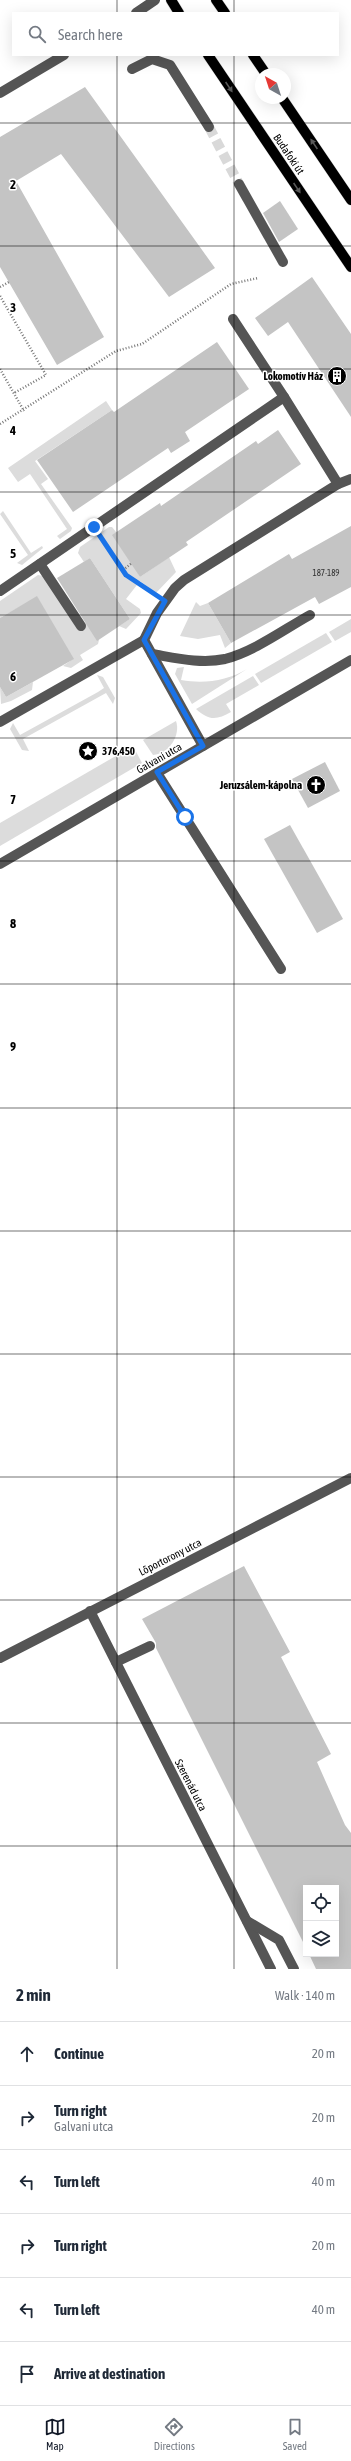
<!DOCTYPE html>
<meta charset="utf-8">
<style>
:root{--surface:#fff;--page:#f2f2f3;--text:#1f2937;--muted:#747a83;--line:#e0e1e3;--accent:#111827}
body{margin:0;font-family:"Asap Condensed",sans-serif;background:var(--page);color:var(--text)}
.controls{position:absolute;right:12px;bottom:12px;display:grid;overflow:hidden;border-radius:0px;box-shadow:0 4px 16px #0002}
.controls button{width:36px;height:36px;display:grid;place-items:center;padding:0;border:0;border-bottom:1px solid var(--line);background:var(--surface);color:var(--text);font:20px sans-serif}
.compass{position:absolute;left:255px;top:68px;width:36px;height:36px;border-radius:50%;background:var(--surface);box-shadow:0 4px 16px #0002;rotate:321deg}
.stop{position:absolute;width:12px;height:12px;margin:-9px;border:3px solid #1a73e8;border-radius:50%;background:#fff}
.stop.end{background:#1a73e8;border-color:#fff;box-shadow:0 1px 4px #0008}
.list{margin:0;padding:0;list-style:none}
h2{display:flex;justify-content:space-between;align-items:center;height:52px;margin:0;padding:0 16px;font-size:17px}
h2 small{font-size:13px;font-weight:400;color:var(--muted)}
.list li{display:grid;grid-template-columns:26px 1fr auto;gap:12px;align-items:center;box-sizing:border-box;height:64px;padding:0 16px;border-top:1px solid var(--line)}
.list b{display:block;font-size:15px;white-space:nowrap}
.list p{margin:0;font-size:13px;white-space:nowrap;color:var(--muted)}
.list em{font-size:13px;font-style:normal;color:var(--muted)}
.icon{flex:none;width:22px;height:22px;fill:none;stroke:currentColor;stroke-width:2;stroke-linecap:round;stroke-linejoin:round}
.map{position:relative;flex:none;width:351px;height:1969px;overflow:hidden}
.search{position:absolute;background:var(--surface);box-shadow:0 4px 16px #0002;left:12px;right:12px;top:12px;height:44px;display:flex;align-items:center;gap:10px;box-sizing:border-box;padding:0 14px;border-radius:0px;color:var(--muted);font-size:15px}
.sheet{height:436px;background:var(--surface)}
nav{display:flex;justify-content:space-around;align-items:center;box-sizing:border-box;height:56px;border-top:1px solid var(--line);background:var(--surface);font-size:11px;color:var(--muted)}
nav a{display:grid;justify-items:center;gap:2px}
nav .on{color:var(--accent)}
.map>svg:first-child{display:block}
.green{fill:#dcdcdc}
.building{fill:#c4c4c4}
.lines{fill:none;stroke-linecap:round;stroke-linejoin:round}
.minor-tunnel{stroke:#d9d9d9;stroke-width:10;stroke-dasharray:10 5;stroke-linecap:butt}
.major-casing{stroke:#dbdbdb;stroke-width:11}
.path{stroke:#777;stroke-width:2.5;stroke-dasharray:1 2;stroke-linecap:butt}
.minor{stroke:#555;stroke-width:10}
.major{stroke:#000;stroke-width:10}
.oneway{fill:#595959}
.route{stroke:#1a73e8;stroke-width:5}
.grid{fill:none;stroke:#000;stroke-width:1;stroke-opacity:0.55}
.labels{text-anchor:middle;stroke-width:3;stroke-linejoin:round;paint-order:stroke}
.number-label{font-size:9px;fill:#313131}
.street-label{font-size:11px;fill:#000;stroke:#fff}
.poi-label{font-size:11px;font-weight:bold;fill:#000;stroke:#fff;text-anchor:end}
.grid-label{font-size:13px;text-anchor:middle;font-weight:bold;fill:#000;stroke:#fff;stroke-width:3;stroke-linejoin:round;paint-order:stroke}
</style>
<div class="map">
<svg width="351" height="1969" viewBox="0 0 351 1969">
<rect width="100%" height="100%" fill="#fff"/>
<g class="green">
<path d="M106,401L112,410L35,461L48,479L41,484L72,528L71,531L60,539L57,536L67,529L30,474L18,482L8,468Z"/>
<path d="M3,511L31,553L42,546L43,548L22,565L17,563L28,555L0,514Z"/>
<path d="M109,527H112L116,532L140,577L169,557L176,572L156,593L140,581L126,599L140,609L141,613L126,629L119,626L130,619L90,558L84,562L78,553L80,547Z"/>
<path d="M38,575L43,576L77,628L86,623L99,640L98,644L80,655L83,660L71,668L63,666L73,659L37,597L0,618V601Z"/>
<path d="M196,602L200,606L208,603L231,643L225,648L220,635L198,639L180,636Z"/>
<path d="M351,619V632L335,641L329,632Z"/>
<path d="M326,633L332,642L261,683L255,674Z"/>
<path d="M184,667L181,680C204,684 227,681 247,669L192,704L175,674L177,668Z"/>
<path d="M97,675L103,677L115,698L113,704L106,693L23,739L29,751L22,750L10,729L13,723L20,735L98,692L104,688Z"/>
<path d="M253,676L259,685L226,704L231,712C217,720 209,721 196,709Z"/>
<path d="M33,682L32,690L11,701L1,704L0,687L6,697Z"/>
<path d="M176,721C181,735 169,754 153,755L143,740Z"/>
<path d="M133,746L142,763L0,846V823Z"/>
</g>
<g class="building">
<path d="M85,87L215,268L169,297L61,154L16,181L104,337L57,365L0,267V137Z"/>
<path d="M280,201L298,229L279,242L263,213Z"/>
<path d="M312,277L351,334V417L288,322L268,336L255,318Z"/>
<path d="M217,342L249,389L185,432L190,441L171,453L168,448L73,512L37,460L112,410L114,412Z"/>
<path d="M278,430L301,464L186,542L188,545L140,577L112,535L160,503L161,506L256,441L258,444Z"/>
<path d="M351,526V587L319,604L315,597L231,643L208,603L289,554L292,559Z"/>
<path d="M90,558L130,619L97,641L57,578Z"/>
<path d="M37,596L74,659L6,697L0,687V618Z"/>
<path d="M325,762L340,791L308,808L292,779Z"/>
<path d="M290,825L343,919L317,933L264,839Z"/>
<path d="M244,1566L290,1652L281,1657L331,1754L317,1762L345,1825L351,1833V1969H316L309,1954H336V1888H306V1948L156,1648V1643L142,1619Z"/>
</g>
<g class="lines">
<path class="minor-tunnel" d="M209,127L239,184"/>
<defs>
<g id="major">
<path d="M171,0L179,13"/>
<path d="M216,0L225,13"/>
<path d="M208,55L351,267"/>
<path d="M253,55L266,74"/>
<path d="M282,98L351,200"/>
</g>
</defs>
<use href="#major" class="major-casing"/>
<g class="path">
<path d="M0,287L9,282"/>
<path d="M0,296L46,375L14,393"/>
<path d="M0,369L24,411"/>
<path d="M0,424L116,351L142,344L231,284L258,278"/>
<path d="M101,538L126,575L153,593"/>
<path d="M123,570L132,563"/>
</g>
<g class="minor">
<path d="M136,13L155,0"/>
<path d="M132,69L152,59L170,65L209,127"/>
<path d="M0,93L64,55"/>
<path d="M239,184L283,262"/>
<path d="M233,319L284,397L338,484"/>
<path d="M40,564L81,626"/>
<path d="M0,591L284,397"/>
<path d="M152,654C176,658 201,664 225,659C255,651 283,630 310,615"/>
<path d="M0,722L144,640"/>
<path d="M203,746L144,640L157,613L175,588L184,580L338,484L351,479"/>
<path d="M157,773L281,969"/>
<path d="M0,864L351,660"/>
<path d="M90,1611L271,1969"/>
<path d="M0,1658L351,1478"/>
<path d="M116,1662L150,1646"/>
<path d="M247,1921L279,1940L294,1969"/>
</g>
<use href="#major" class="major"/>
</g>
<defs><path id="oneway-solid" d="M-6-.8H1V-3.2L6.5 0L1 3.2V.8H-6Z"/></defs>
<g class="oneway">
<use href="#oneway-solid" transform="translate(229 87) rotate(56)"/>
<use href="#oneway-solid" transform="translate(314 144) rotate(-124)"/>
<use href="#oneway-solid" transform="translate(297 188) rotate(56)"/>
</g>
<g class="lines">
<path class="route" d="M94,527L126,575L165,601L144,640L203,746L157,772L185,817"/>
</g>
<path class="grid" d="M117,0V13M234,0V13M117,55V1969M234,55V1969M0,123H351M0,246H351M0,369H351M0,492H351M0,615H351M0,738H351M0,861H351M0,984H351M0,1108H351M0,1231H351M0,1354H351M0,1477H351M0,1600H351M0,1723H351M0,1846H351"/>
<defs>
<symbol id="building-disc" viewBox="-11 -11 22 22"><circle r="9.5" fill="#000" stroke="#fff"/><path d="M-4-6H4V6H1V3H-1V6H-4ZM-2.5-4.3h1.7v1.8h-1.7ZM.8-4.3h1.7v1.8H.8ZM-2.5-1h1.7V.8h-1.7ZM.8-1h1.7V.8H.8Z" fill="#fff"/></symbol>
<symbol id="sight-disc" viewBox="-11 -11 22 22"><circle r="9.5" fill="#000" stroke="#fff"/><path d="M0-6L1.8-2.2L6-1.7L2.9 1.2L3.7 5.4L0 3.3L-3.7 5.4L-2.9 1.2L-6-1.7L-1.8-2.2Z" fill="#fff"/></symbol>
<symbol id="church-disc" viewBox="-11 -11 22 22"><circle r="9.5" fill="#000" stroke="#fff"/><path d="M-1.2-6h2.4v3.5h3.3v2.4h-3.3V6h-2.4V-.1h-3.3v-2.4h3.3Z" fill="#fff"/></symbol>
</defs>
<g fill-rule="evenodd">
<use href="#building-disc" x="326" y="365" width="22" height="22"/>
<use href="#sight-disc" x="77" y="740" width="22" height="22"/>
<use href="#church-disc" x="305" y="774" width="22" height="22"/>
</g>
<g class="labels">
<g class="number-label">
<text x="326" y="576">187-189</text>
</g>
<g class="street-label">
<text transform="translate(289 154) rotate(56)" y="4">Budafoki út</text>
<text transform="translate(159 758) rotate(-30)" y="4">Galvani utca</text>
<text transform="translate(170 1557) rotate(-27)" y="4">Lőportorony utca</text>
<text transform="translate(191 1785) rotate(63)" y="4">Szerenád utca</text>
</g>
<g class="poi-label">
<text x="323" y="380">Lokomotív Ház</text>
<text x="102" y="755" text-anchor="start">376,450</text>
<text x="302" y="789">Jeruzsálem-kápolna</text>
</g>
</g>
<g class="grid-label">
<text x="13" y="189">2</text>
<text x="13" y="312">3</text>
<text x="13" y="435">4</text>
<text x="13" y="558">5</text>
<text x="13" y="681">6</text>
<text x="13" y="804">7</text>
<text x="13" y="928">8</text>
<text x="13" y="1051">9</text>
</g>
</svg>
<div class="controls">
<button><svg class="icon" aria-label="locate" viewBox="0 0 24 24"><circle cx="12" cy="12" r="6"/><path d="M12 2v4M12 18v4M2 12h4M18 12h4"/></svg></button>
<button><svg class="icon" aria-label="layers" viewBox="0 0 24 24"><path d="M12 4l9 5-9 5-9-5zM3 14l9 5 9-5"/></svg></button>
</div>
<svg class="compass" viewBox="-18 -18 36 36"><path d="M0-13l5 13h-10z" fill="#e53935"/><path d="M0 13l5-13h-10z" fill="#747a83"/></svg>
<div class="stop" style="left:185px;top:817px"></div>
<div class="stop end" style="left:94px;top:527px"></div>
<div class="search"><svg class="icon" aria-label="search" viewBox="0 0 24 24"><circle cx="10" cy="10" r="6"/><path d="M15 15l6 6"/></svg>Search here</div>
</div>
<section class="sheet">
<h2>2 min<small>Walk · 140 m</small></h2>
<ul class="list">
<li><svg class="icon" aria-label="ahead" viewBox="0 0 24 24"><path d="M12 20V5M6 11l6-6 6 6"/></svg><div><b>Continue</b></div><em>20 m</em></li>
<li><svg class="icon" aria-label="right" viewBox="0 0 24 24"><path d="M7 20v-9h11M14 6l5 5-5 5"/></svg><div><b>Turn right</b><p>Galvani utca</p></div><em>20 m</em></li>
<li><svg class="icon" aria-label="left" viewBox="0 0 24 24"><path d="M17 20v-9H6M10 6l-5 5 5 5"/></svg><div><b>Turn left</b></div><em>40 m</em></li>
<li><svg class="icon" aria-label="right" viewBox="0 0 24 24"><path d="M7 20v-9h11M14 6l5 5-5 5"/></svg><div><b>Turn right</b></div><em>20 m</em></li>
<li><svg class="icon" aria-label="left" viewBox="0 0 24 24"><path d="M17 20v-9H6M10 6l-5 5 5 5"/></svg><div><b>Turn left</b></div><em>40 m</em></li>
<li><svg class="icon" aria-label="arrive" viewBox="0 0 24 24"><path d="M6 21V4h12l-3 4 3 4H6"/></svg><div><b>Arrive at destination</b></div></li>
</ul>
</section>
<nav>
<a class="on"><svg class="icon" aria-label="map" viewBox="0 0 24 24"><path d="M3 6l6-2 6 2 6-2v14l-6 2-6-2-6 2zM9 4v14M15 6v14"/></svg>Map</a>
<a><svg class="icon" aria-label="directions" viewBox="0 0 24 24"><path d="M12 3l9 9-9 9-9-9zM9 14v-3h6M13 9l2 2-2 2"/></svg>Directions</a>
<a><svg class="icon" aria-label="saved" viewBox="0 0 24 24"><path d="M7 4h10v16l-5-4-5 4z"/></svg>Saved</a>
</nav>
